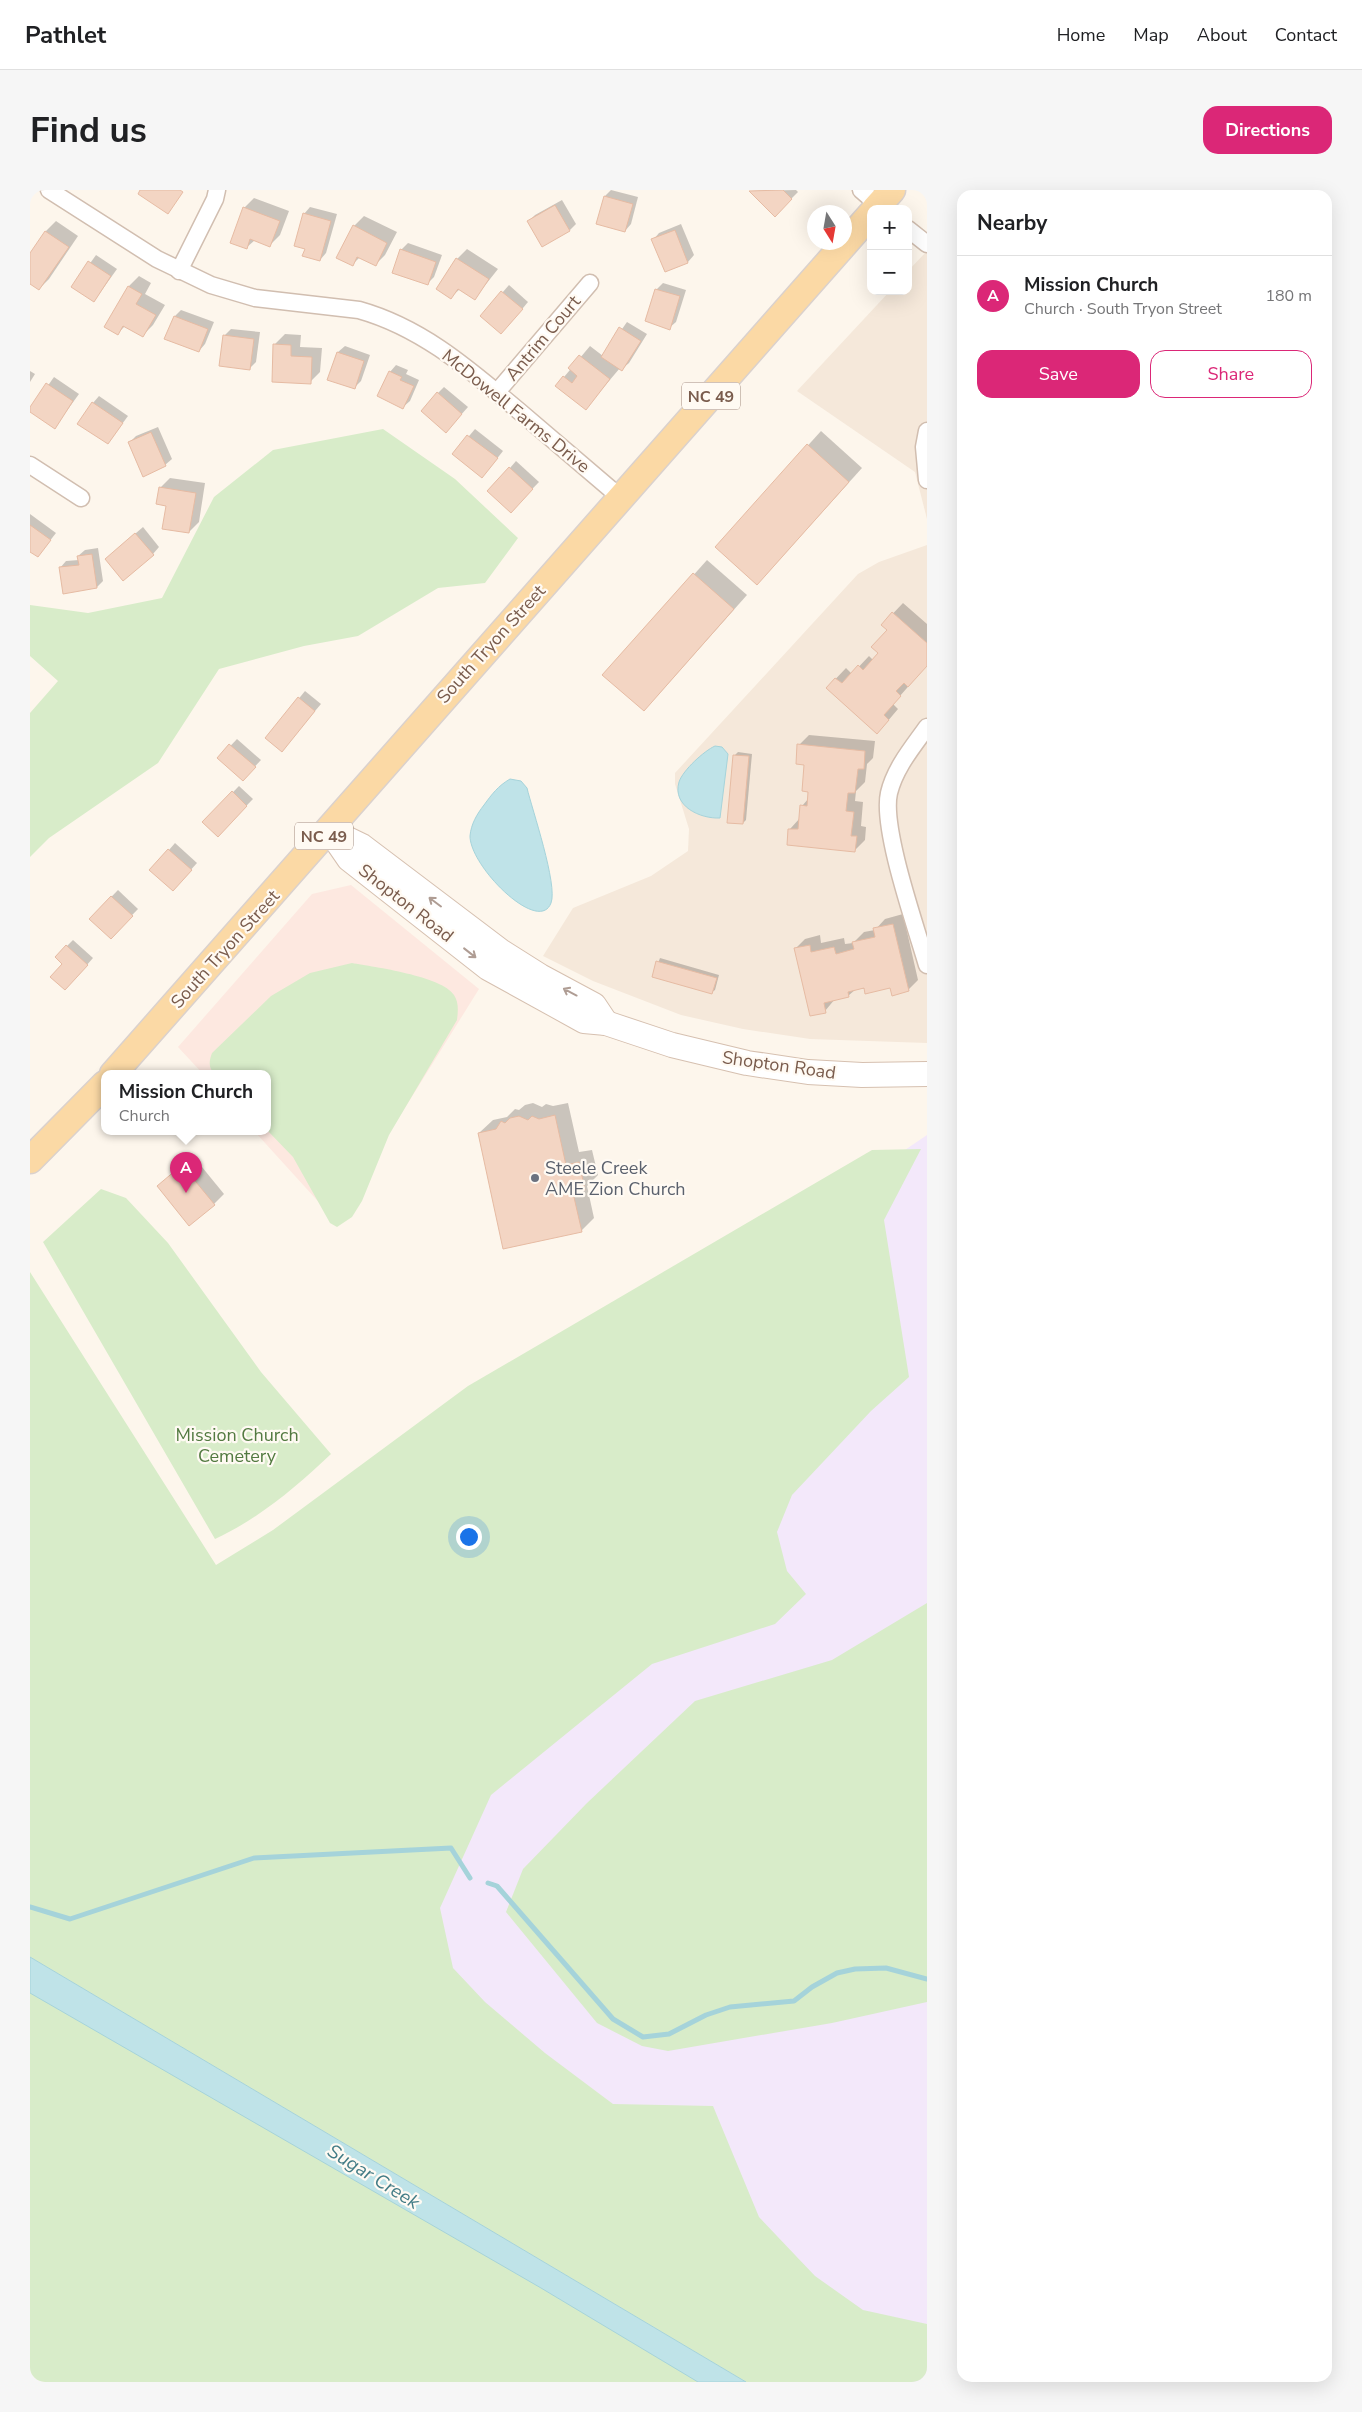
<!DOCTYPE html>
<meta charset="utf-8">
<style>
:root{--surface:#fff;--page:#f6f6f6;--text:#202124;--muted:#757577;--line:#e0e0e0;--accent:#db2777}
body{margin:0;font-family:"Nunito Sans",sans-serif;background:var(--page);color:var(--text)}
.controls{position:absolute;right:15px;top:15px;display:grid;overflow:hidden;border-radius:10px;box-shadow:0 5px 20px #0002}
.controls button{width:45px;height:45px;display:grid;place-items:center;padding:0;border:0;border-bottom:1px solid var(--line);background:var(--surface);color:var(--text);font:25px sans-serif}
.compass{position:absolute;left:777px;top:15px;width:45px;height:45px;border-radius:50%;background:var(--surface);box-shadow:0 5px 20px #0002;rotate:169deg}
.you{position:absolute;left:438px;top:1346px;width:18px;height:18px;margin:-12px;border:4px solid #fff;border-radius:50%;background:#1a73e8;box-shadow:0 0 0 8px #1a73e833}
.badge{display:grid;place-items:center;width:32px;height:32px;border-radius:50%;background:var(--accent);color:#fff;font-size:16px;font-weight:700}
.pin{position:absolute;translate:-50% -41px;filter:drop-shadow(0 1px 2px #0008)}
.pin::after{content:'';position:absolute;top:26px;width:18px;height:15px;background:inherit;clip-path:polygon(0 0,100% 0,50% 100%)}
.popup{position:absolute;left:71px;top:880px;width:170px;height:65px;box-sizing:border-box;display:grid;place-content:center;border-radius:10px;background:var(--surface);filter:drop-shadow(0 1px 4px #0005);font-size:16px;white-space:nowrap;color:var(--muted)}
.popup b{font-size:19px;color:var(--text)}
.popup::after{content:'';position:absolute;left:50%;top:100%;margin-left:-10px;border:10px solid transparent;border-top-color:var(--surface)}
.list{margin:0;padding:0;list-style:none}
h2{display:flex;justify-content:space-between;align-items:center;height:65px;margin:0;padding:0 20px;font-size:21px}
h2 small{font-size:16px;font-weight:400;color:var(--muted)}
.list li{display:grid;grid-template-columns:32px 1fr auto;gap:15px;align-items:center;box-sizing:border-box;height:80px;padding:0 20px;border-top:1px solid var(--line)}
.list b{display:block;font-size:19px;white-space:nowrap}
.list p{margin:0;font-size:16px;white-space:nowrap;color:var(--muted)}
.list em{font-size:16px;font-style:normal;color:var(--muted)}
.actions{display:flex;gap:10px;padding:15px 20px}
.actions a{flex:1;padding:11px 0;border:1px solid var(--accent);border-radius:15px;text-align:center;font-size:18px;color:var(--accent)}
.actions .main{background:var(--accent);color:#fff}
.map{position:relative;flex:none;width:897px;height:2192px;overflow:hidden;border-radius:15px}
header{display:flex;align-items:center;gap:30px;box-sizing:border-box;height:70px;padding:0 25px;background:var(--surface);border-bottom:1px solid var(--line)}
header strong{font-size:24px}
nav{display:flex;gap:28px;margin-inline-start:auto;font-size:18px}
.intro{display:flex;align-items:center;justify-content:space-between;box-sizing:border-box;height:120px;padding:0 30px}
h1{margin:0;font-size:35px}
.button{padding:12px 22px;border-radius:15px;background:var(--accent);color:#fff;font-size:18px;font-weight:700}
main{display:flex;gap:30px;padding:0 30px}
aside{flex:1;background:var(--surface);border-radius:15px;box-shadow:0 5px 20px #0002}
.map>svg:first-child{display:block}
.residential{fill:#f5e8da}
.commercial{fill:#fde8e0}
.education{fill:#f3e8fa}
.green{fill:#d8ecc9}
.water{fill:#bfe3e8;stroke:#a5d3da}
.shadow{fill:#0003}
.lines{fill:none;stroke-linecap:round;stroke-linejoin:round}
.stream{stroke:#a5d3da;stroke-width:5}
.building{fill:#f3d5c3;stroke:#e6bba3}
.street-casing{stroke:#d1beb0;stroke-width:19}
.secondary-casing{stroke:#d6c0b0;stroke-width:26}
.primary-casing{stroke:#dad1cd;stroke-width:29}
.street{stroke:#fff;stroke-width:16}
.secondary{stroke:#fff;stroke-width:24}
.primary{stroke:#fbd9a5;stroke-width:26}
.oneway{stroke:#af9d94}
.worship-dot{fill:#6b7280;stroke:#fffaf3;stroke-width:2}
.labels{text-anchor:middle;stroke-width:4.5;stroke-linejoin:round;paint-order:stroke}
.shield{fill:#fffaf3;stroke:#a28b7f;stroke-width:1}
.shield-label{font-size:16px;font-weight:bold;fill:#7a5c4d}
.street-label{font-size:18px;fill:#7a5c4d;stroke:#fffaf3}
.worship-label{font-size:18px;fill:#5b616d;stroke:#fffaf3;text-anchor:start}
.park-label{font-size:18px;fill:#537a41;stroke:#fffaf3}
.water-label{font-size:19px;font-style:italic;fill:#437c86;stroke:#fffaf3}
</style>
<header>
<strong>Pathlet</strong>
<nav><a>Home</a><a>Map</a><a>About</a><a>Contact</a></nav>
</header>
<div class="intro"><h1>Find us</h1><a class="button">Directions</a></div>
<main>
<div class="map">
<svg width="897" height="2192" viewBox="0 0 897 2192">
<rect width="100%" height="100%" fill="#fdf6ec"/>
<g class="residential">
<path d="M897,61V329L885,282L767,201L860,101H878V81Z"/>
<path d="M897,355V853L780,849L713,839L651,825L563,791L513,766L543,718L621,686L658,661L659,639L645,594V583L828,384L849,372Z"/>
</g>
<path class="commercial" d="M321,695L449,799L305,1030L225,942H237V884H173L148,857L282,704Z"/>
<path class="education" d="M897,945V2192H692L0,1773V1525L102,1485Z"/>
<g class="green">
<path d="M353,239L425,289L488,348L455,393L408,398L328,446L274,456L189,479L128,573L19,648L0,667V523L28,491L0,466V415L58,423L132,408L184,307L243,260Z"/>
<path d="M322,773C344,777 412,786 424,805C429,813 428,821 427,830L359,945L332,1011L322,1027L307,1037L300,1033L263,967L237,940V884H185C178,878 179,871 182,863L241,806L280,783Z"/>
<path d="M891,959L854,1030L879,1187L841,1221L762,1305L747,1342L757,1381L776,1404L745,1434L622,1474L461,1605L410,1718L423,1778L455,1812L515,1863L583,1914L683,1916L729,2027L785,2086L833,2120L897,2134V2192H716L0,1767V1082L186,1375L243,1340L438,1196L842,960Z"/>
<path d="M71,999L96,1008L138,1053L231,1182L301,1264C266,1297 230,1328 185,1349L13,1052Z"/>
<path d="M897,1413V1812L802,1833L638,1861L612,1856L567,1833L476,1722L493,1679L557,1613L665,1511L802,1470Z"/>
<path d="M0,1774L692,2192H0Z"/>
</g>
<g class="water">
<path d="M685,556L692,557L698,564L690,628C670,629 642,616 649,592C653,580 674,561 685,556Z"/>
<path d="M480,589L491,591L497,598C502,619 528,695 521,713C509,745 440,677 440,646C441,634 447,624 454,615C462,604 468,596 480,589Z"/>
<path d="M0,1767L716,2192H668L511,2098L0,1803Z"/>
</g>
<g class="shadow">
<path d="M581,0L608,7L601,34L595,41L575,6Z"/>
<path d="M766,0L768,2L745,25L721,1Z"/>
<path d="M224,8L259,21L250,45L240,55L225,50L216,58L214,18Z"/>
<path d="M532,10L546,34L540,40L499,31L505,25Z"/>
<path d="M280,17L307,24L296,63L290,70L276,58L274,24Z"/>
<path d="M334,26L367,42L355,65L345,75L330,67L322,75L324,36Z"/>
<path d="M26,31L48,46L19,89L9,99L0,93V65L16,41Z"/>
<path d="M651,34L664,65L658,72L635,81L623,50L629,43Z"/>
<path d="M378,53L412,65L404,87L397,94L371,60Z"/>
<path d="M437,59L468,79L445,108L430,99L421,107L408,99L427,69Z"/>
<path d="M66,65L87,79L64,111L43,97Z"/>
<path d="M109,86L121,93L115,104L135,115L123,135L113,145L95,136L88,143L76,136L99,96Z"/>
<path d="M633,93L656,100L646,132L639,138L616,131L627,99Z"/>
<path d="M479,95L498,112L478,136L452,126Z"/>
<path d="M151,120L184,132L175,154L169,161L145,126Z"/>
<path d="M597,132L617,144L599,173L592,179L590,178L556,218L534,187L560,156L573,166Z"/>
<path d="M201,139L230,142L226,172L219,179L191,175L195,145Z"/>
<path d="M255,144L271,145L270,157L292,158L290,182L280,192L245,154Z"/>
<path d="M315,156L340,165L331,191L324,198L308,162Z"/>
<path d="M366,175L378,180L376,184L389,190L380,211L373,217L360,182Z"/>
<path d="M0,181L5,184L0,192Z"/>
<path d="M24,187L49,204L25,237L0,221Z"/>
<path d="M414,197L438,217L422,235L408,203Z"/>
<path d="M69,206L98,226L78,253L63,213Z"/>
<path d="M128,237L142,269L135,275L99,253L106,246Z"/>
<path d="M445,239L473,261L458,280L424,264Z"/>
<path d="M791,241L832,278L740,380L686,357Z"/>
<path d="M486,271L509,292L481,321L480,278Z"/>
<path d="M140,288L175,293L169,332L159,342L137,315L130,298Z"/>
<path d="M0,324L26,343L8,366L0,360Z"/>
<path d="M113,337L129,357L123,364L83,363Z"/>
<path d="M68,358L73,391L67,397L30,378L36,371L49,370L48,366L55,360Z"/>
<path d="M677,370L717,405L627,506L574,485Z"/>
<path d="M873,413L897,434V475L863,514L868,519L857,532L797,498L816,478L822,484L839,466L843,470L850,463L858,439L853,434Z"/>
<path d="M275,501L291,514L252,560L237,548Z"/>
<path d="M779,545L845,551L843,568L837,574L835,592L826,601L825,611L833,612L831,636L836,637L835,650L825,660L760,639L770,628L772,616L779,608L776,574L769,555Z"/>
<path d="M207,549L231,570L219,583L189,568Z"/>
<path d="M708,562L722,564L716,630L713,633L705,565Z"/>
<path d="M209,596L223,609L188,645L174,632Z"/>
<path d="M145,653L167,673L149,693L139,660Z"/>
<path d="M88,700L108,719L81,747L61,728Z"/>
<path d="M873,724L888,790L878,800L861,797L826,799L818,806L805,809L795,821L765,759L775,749L790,745L791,753L814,748L815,754L823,753L834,742L845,740L855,729Z"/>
<path d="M43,750L63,768L42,792L33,773L37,756Z"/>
<path d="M630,768L689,785L685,800L682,802L623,786Z"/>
<path d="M503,913L512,917L516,914L523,916L538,913L549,962L562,960L568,985L557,996L564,1028L551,1041L449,943L463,930L477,927L485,919L489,920L495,915Z"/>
<path d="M163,966L194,1004L184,1014L129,996Z"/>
</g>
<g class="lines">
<g class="stream">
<path d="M458,1693L467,1696L583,1829L613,1847L639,1844L676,1825L700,1817L764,1811L782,1797L807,1783L825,1779L856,1778L897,1789"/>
<path d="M0,1717L40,1729L224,1668L421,1658L440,1688"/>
</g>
</g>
<g class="building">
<path d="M110,0H150L153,2L138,24L108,4Z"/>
<path d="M753,0L762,9L745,27L719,1Z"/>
<path d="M574,6L603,14L595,42L566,34Z"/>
<path d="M525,15L540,41L512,57L497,31Z"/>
<path d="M213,17L250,31L240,57L220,49L217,59L200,53Z"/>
<path d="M273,23L301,31L290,71L272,66L275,59L264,56Z"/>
<path d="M323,35L357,53L346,76L327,67L323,76L306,68Z"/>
<path d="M645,40L658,73L635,82L621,49Z"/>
<path d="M15,41L39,57L9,100L0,94V63Z"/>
<path d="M370,59L406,72L398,95L362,83Z"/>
<path d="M426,68L459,89L445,110L428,99L421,109L406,99Z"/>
<path d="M58,71L81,86L64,112L41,97Z"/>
<path d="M98,96L112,104L106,114L126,125L113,147L93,136L88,145L74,137Z"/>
<path d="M625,99L650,106L640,140L615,131Z"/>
<path d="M471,101L493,119L471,144L450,126Z"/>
<path d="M144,126L178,139L169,162L134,149Z"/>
<path d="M589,137L611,151L592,181L571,167Z"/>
<path d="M193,145L224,149L220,180L189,176Z"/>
<path d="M243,154L261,155V166L282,167L281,194L242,192Z"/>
<path d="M307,162L334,171L325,199L297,190Z"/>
<path d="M549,165L580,189L556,220L525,196L533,186L542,193L547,186L538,178Z"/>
<path d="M359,181L372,187L370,190L384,196L373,219L347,206Z"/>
<path d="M16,193L43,211L25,239L0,222V217Z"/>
<path d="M407,202L432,224L416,243L391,221Z"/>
<path d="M62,212L93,233L78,254L47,234Z"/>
<path d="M121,242L136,276L113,287L98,252Z"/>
<path d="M437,245L468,268L452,288L422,264Z"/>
<path d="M777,254L819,292L727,395L685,357Z"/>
<path d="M479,277L503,299L481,323L457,301Z"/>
<path d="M129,297L166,303L159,343L132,339L136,316L126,314Z"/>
<path d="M0,335L21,350L8,367L0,362Z"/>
<path d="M105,343L124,365L93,391L75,369Z"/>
<path d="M62,364L67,398L33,404L29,377L49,375L47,366Z"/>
<path d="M663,383L704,419L614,521L572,485Z"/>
<path d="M862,422L897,453V476L878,497L874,493L866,501L871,506L854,525L859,530L847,544L796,498L805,488L812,493L828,475L833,480L848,463L841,457L857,440L851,435Z"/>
<path d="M268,507L285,521L252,562L235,548Z"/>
<path d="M199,554L226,577L213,591L187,568Z"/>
<path d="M767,554L835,561L834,579H828L825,603H818L816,621L824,622L821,646H827L825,662L757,655L758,639H768L770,615L777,616L778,602L772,601L774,575L766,574Z"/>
<path d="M703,565L719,566L713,634L697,633Z"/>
<path d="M202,601L217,616L188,647L172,632Z"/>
<path d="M138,659L162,680L143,701L119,680Z"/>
<path d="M81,706L103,726L81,749L59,729Z"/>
<path d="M863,734L879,801L862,806L860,798L835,804L834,798L818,802L819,807L794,813L796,823L780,826L764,758L780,755L781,762L804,757L806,764L824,759L822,752L845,747L843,738Z"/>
<path d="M36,755L58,775L35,800L20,787L32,774L25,767Z"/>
<path d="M626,771L687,788L682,804L622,787Z"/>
<path d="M525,925L536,975L549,972L555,1000L543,1003L552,1042L473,1059L448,943L466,939L471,931L475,933L480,928L489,926L498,930L502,926L509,929Z"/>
<path d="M152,975L185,1015L159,1036L127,996Z"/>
</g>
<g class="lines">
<defs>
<g id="street">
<path d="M19,0L127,69L181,95L225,108L329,120C393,138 440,180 489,221C523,250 557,279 591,308"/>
<path d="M831,0L853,19"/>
<path d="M878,39L897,54"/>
<path d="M149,81L185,9L187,0"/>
<path d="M467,202L560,93"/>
<path d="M897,241L894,257L897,290"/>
<path d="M0,275L51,308"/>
<path d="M897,537C882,558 865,578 859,603C851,638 886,737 897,775"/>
</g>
<g id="secondary">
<path d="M299,640L319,669L458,778L554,831L576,833L642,855L717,873L778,882L832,885L897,884"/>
<path d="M301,641L332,656L472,762L510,786L564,815L576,833"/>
</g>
<g id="primary">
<path d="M845,19L862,0"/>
<path d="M83,884L841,24"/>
<path d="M0,970L75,894"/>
</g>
</defs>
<use href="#street" class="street-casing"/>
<use href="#secondary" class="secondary-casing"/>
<use href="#primary" class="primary-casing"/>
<use href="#street" class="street"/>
<use href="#secondary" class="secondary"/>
<use href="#primary" class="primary"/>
</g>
<defs><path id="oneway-shaft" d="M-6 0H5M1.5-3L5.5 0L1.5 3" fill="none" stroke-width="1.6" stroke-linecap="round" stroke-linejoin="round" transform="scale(1.25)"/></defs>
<g class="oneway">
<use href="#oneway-shaft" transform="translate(405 712) rotate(-143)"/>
<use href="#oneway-shaft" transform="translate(440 763) rotate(38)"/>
<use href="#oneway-shaft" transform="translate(540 802) rotate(-152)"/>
</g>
<circle class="worship-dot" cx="505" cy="988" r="5"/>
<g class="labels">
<g class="shield">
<rect x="652" y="192.5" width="58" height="27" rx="4"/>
<rect x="265" y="632.5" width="58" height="27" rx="4"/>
</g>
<g class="shield-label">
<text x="681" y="212">NC 49</text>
<text x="294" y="652">NC 49</text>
</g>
<g class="street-label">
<text transform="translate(513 148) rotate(-50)" y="6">Antrim Court</text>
<text transform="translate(486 221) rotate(39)" y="6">McDowell Farms Drive</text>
<text transform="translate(461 454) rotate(-48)" y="6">South Tryon Street</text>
<text transform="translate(376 713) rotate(38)" y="6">Shopton Road</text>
<text transform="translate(195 759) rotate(-48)" y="6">South Tryon Street</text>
<text transform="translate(749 875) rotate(8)" y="6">Shopton Road</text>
</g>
<g class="worship-label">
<text x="515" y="984">Steele Creek<tspan x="515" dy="21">AME Zion Church</tspan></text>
</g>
<g class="park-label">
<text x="207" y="1251">Mission Church<tspan x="207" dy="21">Cemetery</tspan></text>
</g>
<g class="water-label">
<text transform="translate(344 1986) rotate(32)" y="7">Sugar Creek</text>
</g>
</g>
</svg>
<div class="controls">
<button>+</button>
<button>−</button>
</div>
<svg class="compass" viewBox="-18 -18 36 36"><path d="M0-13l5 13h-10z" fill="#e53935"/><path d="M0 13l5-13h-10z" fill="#757577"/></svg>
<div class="you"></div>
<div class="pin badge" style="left:156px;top:1003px">A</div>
<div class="popup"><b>Mission Church</b>Church</div>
</div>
<aside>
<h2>Nearby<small></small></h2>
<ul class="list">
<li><span class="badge">A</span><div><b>Mission Church</b><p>Church · South Tryon Street</p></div><em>180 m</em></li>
</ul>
<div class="actions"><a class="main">Save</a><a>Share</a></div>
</aside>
</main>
